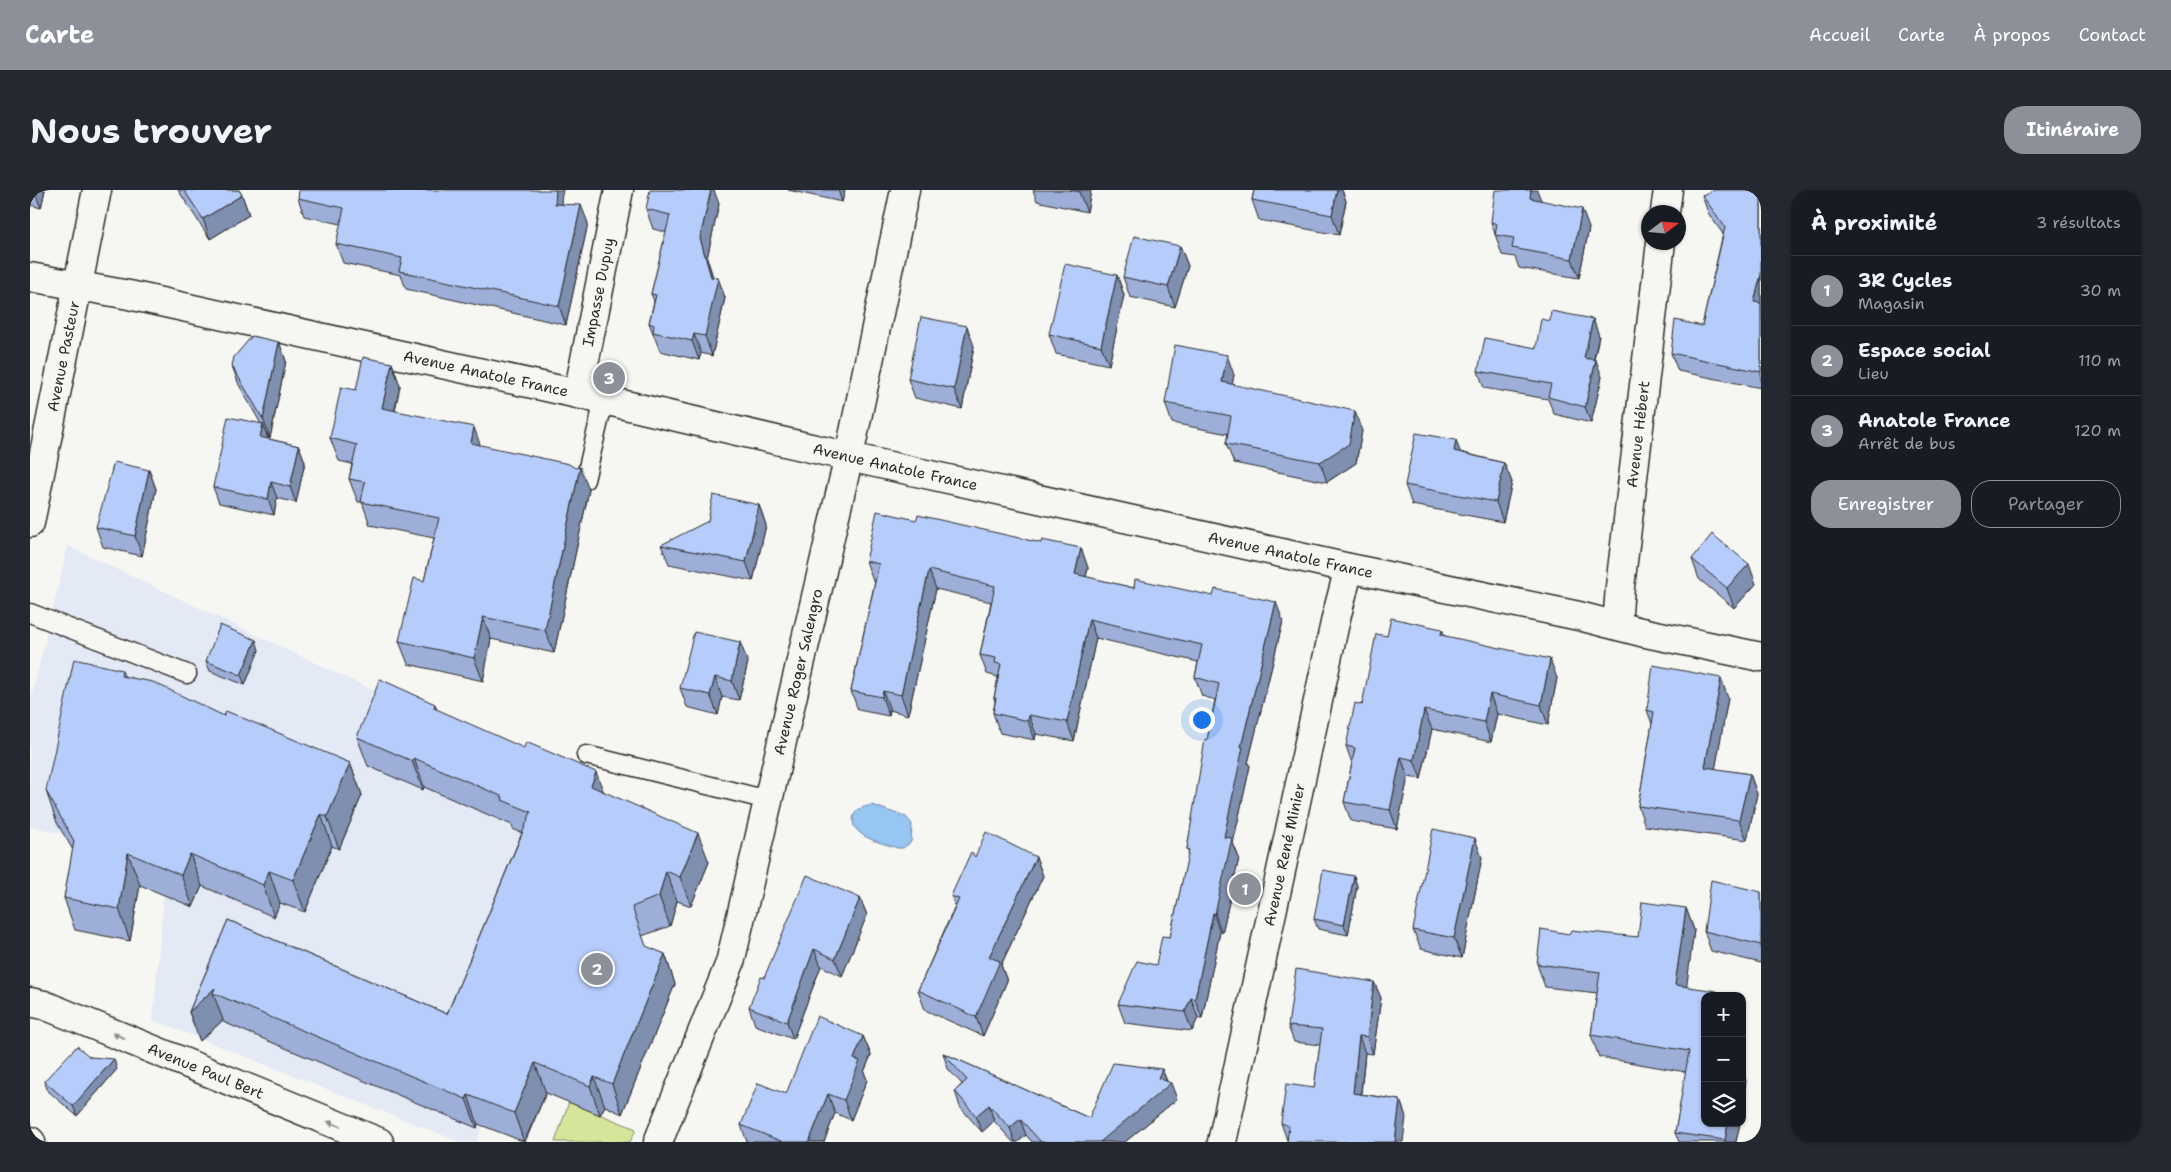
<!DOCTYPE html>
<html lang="fr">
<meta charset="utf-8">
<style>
:root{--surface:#171b24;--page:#242831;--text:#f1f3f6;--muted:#9ea1a6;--line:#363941;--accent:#8c9099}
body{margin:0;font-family:"Shantell Sans",sans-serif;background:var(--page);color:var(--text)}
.controls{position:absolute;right:15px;bottom:15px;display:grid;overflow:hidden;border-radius:10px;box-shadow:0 1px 4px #0004}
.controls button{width:45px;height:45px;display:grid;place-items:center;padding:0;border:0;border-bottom:1px solid var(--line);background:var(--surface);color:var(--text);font:25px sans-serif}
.compass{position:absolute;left:1611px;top:15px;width:45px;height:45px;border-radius:50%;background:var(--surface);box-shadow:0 1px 4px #0004;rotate:74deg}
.you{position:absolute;left:1171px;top:529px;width:18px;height:18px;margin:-12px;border:4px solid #fff;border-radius:50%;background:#1a73e8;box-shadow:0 0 0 8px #1a73e833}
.badge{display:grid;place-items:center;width:32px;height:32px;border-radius:50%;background:var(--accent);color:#fff;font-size:16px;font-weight:700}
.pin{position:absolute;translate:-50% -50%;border:2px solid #fff;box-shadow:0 1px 5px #0006}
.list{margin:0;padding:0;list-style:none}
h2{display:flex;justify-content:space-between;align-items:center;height:65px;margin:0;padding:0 20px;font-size:21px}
h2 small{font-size:16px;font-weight:400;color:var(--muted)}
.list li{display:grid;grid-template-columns:32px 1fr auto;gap:15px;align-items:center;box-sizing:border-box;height:70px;padding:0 20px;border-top:1px solid var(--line)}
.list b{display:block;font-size:19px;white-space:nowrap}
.list p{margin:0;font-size:16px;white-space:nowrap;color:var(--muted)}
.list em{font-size:16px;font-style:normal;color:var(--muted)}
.actions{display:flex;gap:10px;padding:15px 20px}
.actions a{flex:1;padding:11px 0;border:1px solid var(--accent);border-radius:20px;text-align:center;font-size:18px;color:var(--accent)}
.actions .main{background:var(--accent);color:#fff}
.icon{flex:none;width:28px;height:28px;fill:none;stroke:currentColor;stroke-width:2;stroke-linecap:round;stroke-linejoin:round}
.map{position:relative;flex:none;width:1731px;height:952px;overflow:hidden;border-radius:20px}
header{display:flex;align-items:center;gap:30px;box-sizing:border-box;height:70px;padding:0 25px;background:var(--accent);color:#fff}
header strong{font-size:24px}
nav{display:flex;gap:28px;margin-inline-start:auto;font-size:18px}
.intro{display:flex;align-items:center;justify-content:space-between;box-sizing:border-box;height:120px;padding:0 30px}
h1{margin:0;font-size:35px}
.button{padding:12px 22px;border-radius:20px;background:var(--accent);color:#fff;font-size:18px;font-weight:700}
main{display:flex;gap:30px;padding:0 30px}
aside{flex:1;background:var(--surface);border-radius:20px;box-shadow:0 1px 4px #0004}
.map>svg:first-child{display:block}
.built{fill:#e3e9f5}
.green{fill:#d5e69a;stroke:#808862}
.water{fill:#98c6f3;stroke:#6c88a3}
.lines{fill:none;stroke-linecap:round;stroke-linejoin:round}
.service-casing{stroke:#2b2b2b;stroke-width:21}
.minor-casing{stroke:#2b2b2b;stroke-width:31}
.tertiary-casing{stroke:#2b2b2b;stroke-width:31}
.service{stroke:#f6f6f2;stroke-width:18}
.minor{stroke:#f6f6f2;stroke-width:28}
.tertiary{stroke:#f6f6f2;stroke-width:28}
.wall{fill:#9dafd8;stroke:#2b2b2b}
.shaded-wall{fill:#7f8fb0;stroke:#2b2b2b}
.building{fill:#b6ccfb;stroke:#2b2b2b}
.oneway{fill:#90908e}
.labels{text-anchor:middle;stroke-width:4;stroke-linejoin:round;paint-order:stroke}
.street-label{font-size:15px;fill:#2b2b2b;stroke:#f6f6f2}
</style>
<header>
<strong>Carte</strong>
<nav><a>Accueil</a><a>Carte</a><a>À propos</a><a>Contact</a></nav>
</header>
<div class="intro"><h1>Nous trouver</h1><a class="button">Itinéraire</a></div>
<main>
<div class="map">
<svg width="1731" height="952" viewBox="0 0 1731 952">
<rect width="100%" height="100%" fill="#f6f6f2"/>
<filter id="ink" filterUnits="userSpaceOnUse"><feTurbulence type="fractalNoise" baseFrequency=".02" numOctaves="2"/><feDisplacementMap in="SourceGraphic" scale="10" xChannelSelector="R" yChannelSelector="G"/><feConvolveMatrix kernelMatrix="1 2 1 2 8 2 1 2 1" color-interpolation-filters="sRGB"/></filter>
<g filter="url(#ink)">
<path class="built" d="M38,356L577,611L446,952H430L123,830L137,669L0,636V513Z"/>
<path class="green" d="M539,912L606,939L600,952H525Z"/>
<path class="water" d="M842,615L876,627L882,634L881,652L873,658H867C854,653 824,648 823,631C823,619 833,617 842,615Z"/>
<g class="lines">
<defs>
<g id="service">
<path d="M555,290L574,210"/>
<path d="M0,423L157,484"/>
<path d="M556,565L738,610"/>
</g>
<g id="minor">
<path d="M1635,22L1638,0"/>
<path id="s1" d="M548,204L589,0"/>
<path id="s2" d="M0,333L67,0"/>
<path id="s3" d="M1587,435L1590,397L1631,52"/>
<path id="s4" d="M0,812L14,815L349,952"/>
<path d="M0,951L1,952"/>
<path id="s5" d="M628,952L700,773L819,266L875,0"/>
<path id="s6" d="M1192,952L1306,428L1319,378"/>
</g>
<g id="tertiary">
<path id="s7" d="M0,87L99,105L548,204L837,271L1319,378L1549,426L1611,442L1731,467"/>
</g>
</defs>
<use href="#service" class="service-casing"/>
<use href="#minor" class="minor-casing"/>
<use href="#tertiary" class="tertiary-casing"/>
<use href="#service" class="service"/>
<use href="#minor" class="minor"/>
<use href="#tertiary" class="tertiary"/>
</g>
<g class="wall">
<path d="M0,0H15L11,18L0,15Z"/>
<path d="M148,0H209L212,5L219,25L180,49Z"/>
<path d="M758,0H815L812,12Z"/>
<path d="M1003,0H1061L1057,22L1007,11Z"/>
<path d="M1224,0H1312L1316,11L1309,45L1229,30L1222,10Z"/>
<path d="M1731,0V198L1648,181L1641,163L1672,136L1693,44L1678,23L1672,5Z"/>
<path d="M268,8L531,10L532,14L558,33L536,135L376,99L371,85L313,73L306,54L311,34L274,26Z"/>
<path d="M1511,10L1559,38L1549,88L1489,78L1485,67L1472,65L1461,32Z"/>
<path d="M689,14L677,68L683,87L688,88L695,108L682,166L671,163L669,170L630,161L619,133L624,111L621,104L636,42L623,39L616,19Z"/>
<path d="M1150,56L1158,76L1145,117L1100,107L1093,87Z"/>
<path d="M1087,85L1094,105L1079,175L1026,164L1019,144Z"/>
<path d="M1563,129L1569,146L1564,170L1572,187L1561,233L1524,224L1518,209L1454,198L1448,181L1506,158L1520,131Z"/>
<path d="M249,152L256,171L240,248L236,242L239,249L269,256L275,272L266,313L247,308L244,325L189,313L183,297L231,234L209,195L202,176Z"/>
<path d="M944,156L932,219L885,208L878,189Z"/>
<path d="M362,173L370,196L365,221L559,300L524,463L461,449L453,491L378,474L369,451L394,391L404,348L340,335L332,312H328L319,289L322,274L309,271L300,248L326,200Z"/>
<path d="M1204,185L1202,194L1332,241L1326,273L1297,292L1204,273L1196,254L1198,244L1142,233L1135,213Z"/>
<path d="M1430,262L1474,273L1482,292L1473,332L1382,315L1375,295Z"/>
<path d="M119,280L126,299L112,366L73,357L66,337Z"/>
<path d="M729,315L736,335L723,391L639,374L631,355Z"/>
<path d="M886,330L1011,353L1051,358L1058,378L1056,387L1104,398L1253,431L1218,573L1220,576L1203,653L1209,668L1192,743L1190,742L1172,828H1168L1162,841L1095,833L1088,814L1126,775L1140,747L1159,662L1157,659L1177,550L1185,510L1172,506L1165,487L1168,472L1066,448L1044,551L1006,544L1005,550L970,543L963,523L965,512L964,508L968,487L957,484L950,465L961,412L906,399L878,525L860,520L859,526L828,520L821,501L845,391H843L836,371Z"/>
<path d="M1662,369L1726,394L1704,418L1669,389Z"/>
<path d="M1412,439L1415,446L1527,488L1518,535L1467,524L1461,552L1402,539L1391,589L1378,587L1367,639L1321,631L1314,612L1322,573L1316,556L1357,446Z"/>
<path d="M229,460L215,495L180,481L176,471Z"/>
<path d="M718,472L709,510L692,507L688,525L657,517L650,498Z"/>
<path d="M92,480L94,486L194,526L320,573L332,605L309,659L302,656L275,722L250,713L244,727L172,696L163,717L110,695L100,751L45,740L34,708L43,660L27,633L16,601Z"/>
<path d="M1698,508L1685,579L1720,584L1727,604L1717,650L1615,636L1608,616L1622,534L1617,520Z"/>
<path d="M405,514L407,520L573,601L679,672L661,716L647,711L640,736L612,746L616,757L635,764L645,794L592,924L575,916L570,925L516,903L495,952L448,934L447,938L193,832V830L170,851L159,822L198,730L417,824L492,643L483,639L482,635L394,597L393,600L338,576L327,547Z"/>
<path d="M945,667H1006L1013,686L971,775L977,791L953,846L895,820L888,800L925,716L921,706Z"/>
<path d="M1452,668L1432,768L1391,759L1383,740Z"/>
<path d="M1324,686L1327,696L1318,745L1288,739L1284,729Z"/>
<path d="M1731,702V773L1681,761L1674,741Z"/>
<path d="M830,708L837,725L812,786L791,776L763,849L725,835L719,817L734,788Z"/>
<path d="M1656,718L1664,740L1656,796L1675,933H1710L1706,952H1649L1645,943L1656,882L1569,867L1561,845L1567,803L1515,797L1507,774L1608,747Z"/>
<path d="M1344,792L1351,808L1343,864L1335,863L1331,904L1370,910L1376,927L1257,950L1251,933L1284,898L1290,855L1264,852L1258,836Z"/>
<path d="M833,846L841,865L834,882L837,890L821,930L805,923L794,952H717L711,935L756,904Z"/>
<path d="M913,863L1059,928L1132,879L1137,891L1147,909L1095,952H1002L996,945L988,952H983L964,931L952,942L930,917L925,901L932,894L918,879Z"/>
<path d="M60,867L87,879L47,926L18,901L14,891Z"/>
</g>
<g class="shaded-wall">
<path d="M4,0H15L11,18Z"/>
<path d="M523,0H533L531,10L533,17L525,14Z"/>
<path d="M681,0H684L689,14L677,68L686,97L688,88L695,108L682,166L675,146L681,87L670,48Z"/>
<path d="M808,0H815L812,12Z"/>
<path d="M1050,0H1061L1057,22L1049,2Z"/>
<path d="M1307,0H1312L1316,11L1309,45L1302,25Z"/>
<path d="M1501,0H1507L1511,10L1507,28L1500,8Z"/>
<path d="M212,5L219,25L180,49L173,29Z"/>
<path d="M551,15L558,33L536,135L529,116Z"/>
<path d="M1552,19L1559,38L1549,88L1542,69Z"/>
<path d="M1150,56L1158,76L1145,117L1138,97Z"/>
<path d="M1087,85L1094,105L1079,175L1071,156Z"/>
<path d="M1731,85V130L1724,112Z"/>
<path d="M1563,129L1569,146L1560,185L1554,168Z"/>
<path d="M937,136L944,156L932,219L924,199Z"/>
<path d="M664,144L671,163L669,170L662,151Z"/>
<path d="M249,152L256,171L240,248L233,229Z"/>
<path d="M1197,165L1204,185L1199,212L1192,192Z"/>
<path d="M1566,170L1572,187L1561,233L1555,217Z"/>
<path d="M362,173L370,196L360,241L352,218Z"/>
<path d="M1325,221L1332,241L1326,273L1297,292L1290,272Z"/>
<path d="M233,234L239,251L230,247Z"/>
<path d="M444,237L452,260L441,253Z"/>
<path d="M1426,250L1433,270L1424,261Z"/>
<path d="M269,256L275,272L266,313L260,297Z"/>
<path d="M1474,273L1482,292L1473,332L1466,312Z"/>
<path d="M550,277L559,300L524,463L515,440Z"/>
<path d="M119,280L126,299L112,366L105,346Z"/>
<path d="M241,292L247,308L244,325L238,309Z"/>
<path d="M729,315L736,335L723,391L716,372Z"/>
<path d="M1051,358L1058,378L1052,403L1045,384Z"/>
<path d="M1719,374L1726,394L1704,418L1697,398Z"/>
<path d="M899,380L906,399L878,525L871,505Z"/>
<path d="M1246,412L1253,431L1218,573L1220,576L1203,653L1209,668L1192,743L1185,724L1194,647L1211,557Z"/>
<path d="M453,427L461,449L453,491L444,468Z"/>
<path d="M1059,429L1066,448L1044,551L1037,532Z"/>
<path d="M1412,439L1419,458L1411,445Z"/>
<path d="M226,450L229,460L215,495L211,485Z"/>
<path d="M710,452L718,472L709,510L702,491Z"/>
<path d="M1520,469L1527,488L1518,535L1511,515Z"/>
<path d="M685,487L692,507L688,525L680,505Z"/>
<path d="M1691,488L1698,508L1682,597L1675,577Z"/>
<path d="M853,501L860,520L859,526L852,507Z"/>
<path d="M1460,504L1467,524L1461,552L1454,532Z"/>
<path d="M1394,520L1402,539L1391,589L1384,570Z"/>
<path d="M999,525L1006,544L1005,550L998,531Z"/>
<path d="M1371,567L1378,587L1367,639L1360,620Z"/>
<path d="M384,568L394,597L393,600L382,571Z"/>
<path d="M320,573L332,605L309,659L297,627Z"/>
<path d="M566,582L577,611L561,596Z"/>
<path d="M1720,584L1727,604L1717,650L1709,630Z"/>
<path d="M291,624L302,656L275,722L263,690Z"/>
<path d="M668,643L679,672L661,716L650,687Z"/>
<path d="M1445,648L1452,668L1432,768L1424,748Z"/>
<path d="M98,663L110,695L100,751L89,719Z"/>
<path d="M160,664L172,696L163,717L151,685Z"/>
<path d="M1006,667L1013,686L971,775L977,791L953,846L946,827L959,767Z"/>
<path d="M239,681L250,713L244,727L233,695Z"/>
<path d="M636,681L647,711L640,736L629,706Z"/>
<path d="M1324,686L1327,696L1318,745L1314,735Z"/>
<path d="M830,708L837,725L812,786L805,769Z"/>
<path d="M1656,718L1664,740L1654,817L1645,795Z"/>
<path d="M1183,723L1190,742L1172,828L1165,809Z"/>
<path d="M784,759L791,776L763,849L757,832Z"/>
<path d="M635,764L645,794L592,924L582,894Z"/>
<path d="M1344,792L1351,808L1343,864L1337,847Z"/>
<path d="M185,798L183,803L193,830L170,851L159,822Z"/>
<path d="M1161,808L1168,828L1162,841L1155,822Z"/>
<path d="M833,846L841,865L834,882L837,890L821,930L814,910L824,869Z"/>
<path d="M1329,846L1335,863L1329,920L1323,903Z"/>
<path d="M84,869L87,879L47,926L43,916Z"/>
<path d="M505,873L516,903L494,952L484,923Z"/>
<path d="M1132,879L1138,895L1141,893L1147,909L1095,952H1070L1128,888Z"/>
<path d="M1712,879L1716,891L1712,917Z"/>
<path d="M564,887L575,916L570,925L560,896Z"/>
<path d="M798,904L805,923L794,952H779Z"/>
<path d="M438,905L448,934L447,938L436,909Z"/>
<path d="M1370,910L1376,927L1373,952H1365Z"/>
<path d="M959,915L964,931L952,942L946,926Z"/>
<path d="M990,929L996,945L988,952H985L980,938Z"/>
<path d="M1698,933H1710L1706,952H1696L1695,950Z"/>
</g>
<g class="building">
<path d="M154,0H209L212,5L173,29Z"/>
<path d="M269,0H526L525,14L551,15L529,116L369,81L372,68L306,54L314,18L268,8Z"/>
<path d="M620,0H681L670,48L681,87L688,88L675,146L664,144L662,151L623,142L624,135L619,133L626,105L621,104L640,25L616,19Z"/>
<path d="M1040,0H1050L1049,2Z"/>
<path d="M1224,0H1307L1302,25L1222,10Z"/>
<path d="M1465,0H1501L1500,8L1552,19L1542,69L1482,58L1484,48L1465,45L1467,34L1461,32Z"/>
<path d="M1685,0H1731V85L1724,112L1731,113V182L1641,163L1645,130L1672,136L1695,37L1672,5Z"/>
<path d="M1104,46L1150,56L1138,97L1093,87Z"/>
<path d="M1035,74L1087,85L1071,156L1019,144Z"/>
<path d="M1521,121L1563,129L1554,168L1566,170L1555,217L1518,207L1521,194L1448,181L1455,148L1506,158L1511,129L1520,131Z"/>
<path d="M891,127L937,136L924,199L878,189Z"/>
<path d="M222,146L249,152L233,229L202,176L204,167Z"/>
<path d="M1145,155L1197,165L1192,192L1325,221L1319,254L1290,272L1196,254L1201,226L1135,213Z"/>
<path d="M333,167L362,173L352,218L444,237L441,253L539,274L545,278L550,277L515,440L453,427L444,468L369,451L384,388L394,391L409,328L331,312L335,292L319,289L327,255L300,248L311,197L326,200Z"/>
<path d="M198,227L233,234L230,247L269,256L260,297L241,292L238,309L183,297Z"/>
<path d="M1386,243L1426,250L1424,261L1474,273L1466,312L1375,295Z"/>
<path d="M84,272L119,280L105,346L66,337Z"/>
<path d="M683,305L729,315L716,372L631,355L678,331Z"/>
<path d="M847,321L886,330L888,325L1011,353L1012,350L1051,358L1045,384L1104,398L1105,389L1183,406L1185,399L1246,412L1211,557H1213L1194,647L1202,648L1185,724L1183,723L1165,809L1161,808L1155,822L1088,814L1107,771L1126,775L1132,746L1140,747L1159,660L1157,659L1175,549L1177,550L1189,494L1165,487L1172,455L1059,429L1037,532L999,525L998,531L963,523L966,508H964L971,474L965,473L966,468L950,465L965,396L899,380L871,505L853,501L852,507L821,501L849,374L836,371Z"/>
<path d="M1682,344L1719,374L1697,398L1662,369Z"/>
<path d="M1361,428L1412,439L1411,445L1520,469L1511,515L1460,504L1454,532L1394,520L1384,570L1371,567L1360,620L1314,612L1325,558L1316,556L1325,513L1332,515L1346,444L1357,446Z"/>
<path d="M190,435L226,450L211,485L176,471Z"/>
<path d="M664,442L710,452L702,491L685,487L680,505L650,498Z"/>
<path d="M44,469L92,480L91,486L123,492L194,526L196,521L320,573L297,627L291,624L263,690L239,681L233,695L160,664L151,685L98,663L89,719L34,708L44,651L16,601Z"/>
<path d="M1623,475L1691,488L1675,577L1720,584L1709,630L1608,616L1624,522L1617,520Z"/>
<path d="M350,489L405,514L404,518L494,558L496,552L566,582L561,596L668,643L650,687L636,681L629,706L602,717L616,756L635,764L582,894L564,887L560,896L505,873L484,923L438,905L436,909L183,803L185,798L159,822L198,730L417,824L501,622L472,610L473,607L384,568L382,571L327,547Z"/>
<path d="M1403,639L1445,648L1424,748L1383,740Z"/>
<path d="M956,642L1006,667L959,767L970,771L946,827L888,800L929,709L921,706L941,662L945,667Z"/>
<path d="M1293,680L1324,686L1314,735L1284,729Z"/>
<path d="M777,685L830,708L805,769L784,759L757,832L719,817L731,787L734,788Z"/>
<path d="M1681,690L1731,702V755L1674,741Z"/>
<path d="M1612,712L1656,718L1645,795L1687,801L1686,806H1675V933H1698L1695,950L1645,943L1659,861L1561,845L1570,782L1507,774L1511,739L1539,744L1541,740L1608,747Z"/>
<path d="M1266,779L1344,792L1337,847L1329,846L1323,903L1370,910L1365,952H1257L1259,936L1251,933L1256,894L1284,898L1292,839L1258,836Z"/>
<path d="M787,826L833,846L824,869L830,871L814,910L798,904L779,952H753L711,935L728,893L756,904Z"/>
<path d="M47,856L60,867L84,869L43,916L14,891Z"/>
<path d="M913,863L1059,928L1083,873L1132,879L1128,888L1141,893L1070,952H1011L990,929L980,938L959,915L946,926L925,901L937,890Z"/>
</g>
<defs><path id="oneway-solid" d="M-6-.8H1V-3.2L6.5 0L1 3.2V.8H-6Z" transform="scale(1.25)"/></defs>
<g class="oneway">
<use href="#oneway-solid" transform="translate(89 846) rotate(-158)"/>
<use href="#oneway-solid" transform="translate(304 934) rotate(-158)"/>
</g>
</g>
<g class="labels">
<g class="street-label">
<text dy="5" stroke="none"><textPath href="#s1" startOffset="104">Impasse Dupuy</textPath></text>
<text dy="5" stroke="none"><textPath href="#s2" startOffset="170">Avenue Pasteur</textPath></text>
<text dy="5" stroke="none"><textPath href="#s7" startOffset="466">Avenue Anatole France</textPath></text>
<text dy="5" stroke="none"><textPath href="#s3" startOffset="192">Avenue Hébert</textPath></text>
<text dy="5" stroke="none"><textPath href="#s7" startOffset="886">Avenue Anatole France</textPath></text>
<text dy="5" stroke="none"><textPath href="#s7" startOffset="1291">Avenue Anatole France</textPath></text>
<text dy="5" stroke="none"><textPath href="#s5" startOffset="492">Avenue Roger Salengro</textPath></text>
<text dy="5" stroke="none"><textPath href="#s6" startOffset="294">Avenue René Minier</textPath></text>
<text dy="5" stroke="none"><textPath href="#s4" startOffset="189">Avenue Paul Bert</textPath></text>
</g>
</g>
</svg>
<div class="controls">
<button>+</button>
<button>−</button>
<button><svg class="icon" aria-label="layers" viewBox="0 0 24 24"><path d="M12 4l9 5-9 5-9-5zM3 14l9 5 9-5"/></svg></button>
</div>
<svg class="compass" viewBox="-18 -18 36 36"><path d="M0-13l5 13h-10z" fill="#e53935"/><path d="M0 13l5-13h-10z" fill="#9ea1a6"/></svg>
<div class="you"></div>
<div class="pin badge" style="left:1215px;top:699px">1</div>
<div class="pin badge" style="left:567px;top:779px">2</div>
<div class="pin badge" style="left:579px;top:188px">3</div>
</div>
<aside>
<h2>À proximité<small>3 résultats</small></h2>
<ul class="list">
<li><span class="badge">1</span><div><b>3R Cycles</b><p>Magasin</p></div><em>30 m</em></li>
<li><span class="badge">2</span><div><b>Espace social</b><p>Lieu</p></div><em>110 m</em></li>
<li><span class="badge">3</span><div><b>Anatole France</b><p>Arrêt de bus</p></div><em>120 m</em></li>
</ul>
<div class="actions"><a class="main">Enregistrer</a><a>Partager</a></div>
</aside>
</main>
